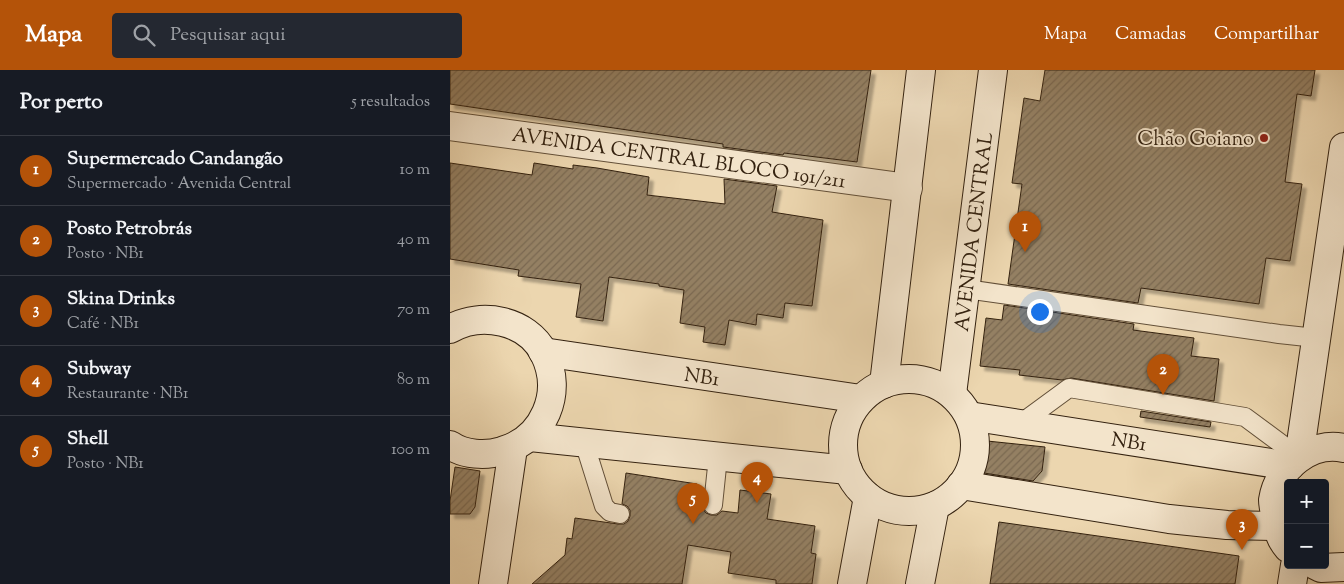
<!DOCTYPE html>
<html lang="pt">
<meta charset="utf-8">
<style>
:root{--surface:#171b24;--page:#242831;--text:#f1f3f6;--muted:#9ea1a6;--line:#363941;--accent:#b45309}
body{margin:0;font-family:"Sorts Mill Goudy",serif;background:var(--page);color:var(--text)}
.controls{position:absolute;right:15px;bottom:15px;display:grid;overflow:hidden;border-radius:5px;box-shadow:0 5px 20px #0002}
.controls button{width:45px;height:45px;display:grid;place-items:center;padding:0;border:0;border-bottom:1px solid var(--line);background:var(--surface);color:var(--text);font:25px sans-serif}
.you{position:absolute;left:589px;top:241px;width:18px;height:18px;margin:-12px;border:4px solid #fff;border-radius:50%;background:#1a73e8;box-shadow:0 0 0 8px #1a73e833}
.badge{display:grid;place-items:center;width:32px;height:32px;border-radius:50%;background:var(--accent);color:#fff;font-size:16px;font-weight:700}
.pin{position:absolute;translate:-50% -41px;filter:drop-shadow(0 1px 2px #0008)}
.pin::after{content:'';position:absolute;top:26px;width:18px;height:15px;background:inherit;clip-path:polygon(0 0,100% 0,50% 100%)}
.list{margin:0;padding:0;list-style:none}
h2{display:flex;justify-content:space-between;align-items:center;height:65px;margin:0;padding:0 20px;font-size:21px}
h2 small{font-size:16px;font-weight:400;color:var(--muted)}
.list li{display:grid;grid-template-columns:32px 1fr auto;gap:15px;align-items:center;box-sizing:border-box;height:70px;padding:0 20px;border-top:1px solid var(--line)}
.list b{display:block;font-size:19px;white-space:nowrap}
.list p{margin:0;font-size:16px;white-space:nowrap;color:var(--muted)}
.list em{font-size:16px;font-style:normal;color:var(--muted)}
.icon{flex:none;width:28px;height:28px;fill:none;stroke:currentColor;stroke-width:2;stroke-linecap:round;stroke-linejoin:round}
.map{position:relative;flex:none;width:894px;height:514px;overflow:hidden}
header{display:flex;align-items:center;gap:30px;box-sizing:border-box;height:70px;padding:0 25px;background:var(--accent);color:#fff}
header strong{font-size:24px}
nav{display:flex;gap:28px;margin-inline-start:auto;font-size:18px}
.search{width:350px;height:45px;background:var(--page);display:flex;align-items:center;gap:12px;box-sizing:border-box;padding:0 18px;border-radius:5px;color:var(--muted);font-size:19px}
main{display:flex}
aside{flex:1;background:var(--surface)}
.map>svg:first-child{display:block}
.building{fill:url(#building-hatch);stroke:#342210;filter:url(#shadow)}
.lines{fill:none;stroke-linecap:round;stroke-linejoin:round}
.lane-casing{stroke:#624f38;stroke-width:20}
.street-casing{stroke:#624f38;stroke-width:30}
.secondary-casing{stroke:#342210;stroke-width:30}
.lane{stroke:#f3e4cb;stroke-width:18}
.street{stroke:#f3e4cb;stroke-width:28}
.secondary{stroke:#f3e4cb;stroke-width:28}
.poi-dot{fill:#8f2418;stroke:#f3e4cb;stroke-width:2}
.labels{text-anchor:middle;stroke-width:4;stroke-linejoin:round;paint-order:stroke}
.poi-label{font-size:20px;fill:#342210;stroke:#f3e4cb;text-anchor:end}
.street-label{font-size:20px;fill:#342210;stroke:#f3e4cb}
</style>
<header>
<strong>Mapa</strong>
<div class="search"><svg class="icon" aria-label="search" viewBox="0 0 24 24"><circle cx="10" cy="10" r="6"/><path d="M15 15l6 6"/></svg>Pesquisar aqui</div>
<nav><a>Mapa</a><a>Camadas</a><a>Compartilhar</a></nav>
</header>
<main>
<aside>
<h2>Por perto<small>5 resultados</small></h2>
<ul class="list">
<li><span class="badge">1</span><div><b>Supermercado Candangão</b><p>Supermercado · Avenida Central</p></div><em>10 m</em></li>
<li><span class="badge">2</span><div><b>Posto Petrobrás</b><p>Posto · NB1</p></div><em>40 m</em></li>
<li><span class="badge">3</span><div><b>Skina Drinks</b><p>Café · NB1</p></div><em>70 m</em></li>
<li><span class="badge">4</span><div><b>Subway</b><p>Restaurante · NB1</p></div><em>80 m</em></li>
<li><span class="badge">5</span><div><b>Shell</b><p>Posto · NB1</p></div><em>100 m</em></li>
</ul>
</aside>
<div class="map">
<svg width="894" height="514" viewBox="0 0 894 514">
<defs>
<pattern id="building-hatch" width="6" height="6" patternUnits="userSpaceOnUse" patternTransform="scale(1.25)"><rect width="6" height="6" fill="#948063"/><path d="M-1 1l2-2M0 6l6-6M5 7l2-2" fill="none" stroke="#7a6850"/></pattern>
<filter id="shadow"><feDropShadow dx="4.5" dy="4.5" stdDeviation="1" flood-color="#0004"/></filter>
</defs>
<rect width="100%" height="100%" fill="#ecd6af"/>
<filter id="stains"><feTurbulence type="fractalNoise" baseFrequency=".004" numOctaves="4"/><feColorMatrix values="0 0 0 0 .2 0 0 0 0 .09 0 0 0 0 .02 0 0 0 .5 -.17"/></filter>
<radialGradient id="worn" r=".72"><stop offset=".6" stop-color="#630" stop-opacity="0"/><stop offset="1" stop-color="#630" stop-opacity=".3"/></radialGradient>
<g class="building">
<path d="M0,0H421L407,92L334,83L333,85L273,77V74L0,34Z"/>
<path d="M595,0H865L861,26L847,24L835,112L852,114L840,191L816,188L809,234L691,218L688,233L558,214L572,114L562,113L574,28L590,31Z"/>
<path d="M0,93L82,105L84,93L123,99V95L147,98L199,107L197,125L275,134L274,109L327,116L322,142L373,150L362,236L335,233L333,248L307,244L306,255L279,250L275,275L253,272L255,257L230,253L234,220L209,216V214L159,207L153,251L126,247L131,214L68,206L69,200L0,189Z"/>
<path d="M554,235L684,254L683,260L744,268L741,286L769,289L764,331L621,308L612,310L569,305L570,300L530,296L536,248L552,250Z"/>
<path d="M691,341L761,352L760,357L690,347Z"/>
<path d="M537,371L595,377L592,401L583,411L534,403Z"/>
<path d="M5,397L30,401L25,437L20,444H0V431Z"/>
<path d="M176,403L247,414L244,438L253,439L256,443L261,445H267L272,441L288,443L290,420L321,424L317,449L365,456L361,483L366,484L362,514H326V510L278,503L281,482L238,475L232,514H82L115,485L117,468L122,469L125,448L168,454H174L178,451L180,446V440L177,436L172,434Z"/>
<path d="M549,452L789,486L785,514H540Z"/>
</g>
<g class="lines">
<defs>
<g id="lane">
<path d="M516,219L829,264L866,268"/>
<path d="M570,354L619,318L795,347L849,387"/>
<path d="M134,372L154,436L160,442L170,444"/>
<path d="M263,435L268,387"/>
</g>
<path id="street" d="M0,56L458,118"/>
<g id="secondary">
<path d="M0,259C31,241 77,250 94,283C114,323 94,369 52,381C36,386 14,385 0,375"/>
<path d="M93,282L411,329"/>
<circle cx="459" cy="375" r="66"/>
<path d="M434,314L471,0"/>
<path d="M502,324L543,0"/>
<path d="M519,346L840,396"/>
<path d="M80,367L398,400"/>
<path d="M849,387L894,77"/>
<path d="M511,415L719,449L777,455L828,456"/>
<path d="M838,478C830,469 828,460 826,449C825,443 823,436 823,430C828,397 861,371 894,378"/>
<path d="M865,495L871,498L894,497"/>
<path d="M43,514L63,378"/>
<path d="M402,514L418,427"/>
<path d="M470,514L485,436"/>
<path d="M842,514L845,495"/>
</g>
</defs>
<use href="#lane" class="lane-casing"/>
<use href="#street" class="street-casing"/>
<use href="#secondary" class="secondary-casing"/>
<use href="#lane" class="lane"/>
<use href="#street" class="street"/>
<use href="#secondary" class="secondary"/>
</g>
<circle class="poi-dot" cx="814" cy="68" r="5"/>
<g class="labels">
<g class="poi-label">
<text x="804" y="75">Chão Goiano</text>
</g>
<g class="street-label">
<text transform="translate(229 87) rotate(8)" y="7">AVENIDA CENTRAL BLOCO 191/211</text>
<text transform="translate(523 162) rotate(-83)" y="7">AVENIDA CENTRAL</text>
<text transform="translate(252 306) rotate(8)" y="7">NB1</text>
<text transform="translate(679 371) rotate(9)" y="7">NB1</text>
</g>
</g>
<rect width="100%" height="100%" filter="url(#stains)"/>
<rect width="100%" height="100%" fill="url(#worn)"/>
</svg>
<div class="controls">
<button>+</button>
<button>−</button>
</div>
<div class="you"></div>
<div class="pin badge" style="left:575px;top:182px">1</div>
<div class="pin badge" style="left:713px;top:325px">2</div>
<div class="pin badge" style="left:792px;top:480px">3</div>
<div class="pin badge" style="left:307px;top:433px">4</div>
<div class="pin badge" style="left:243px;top:454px">5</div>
</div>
</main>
